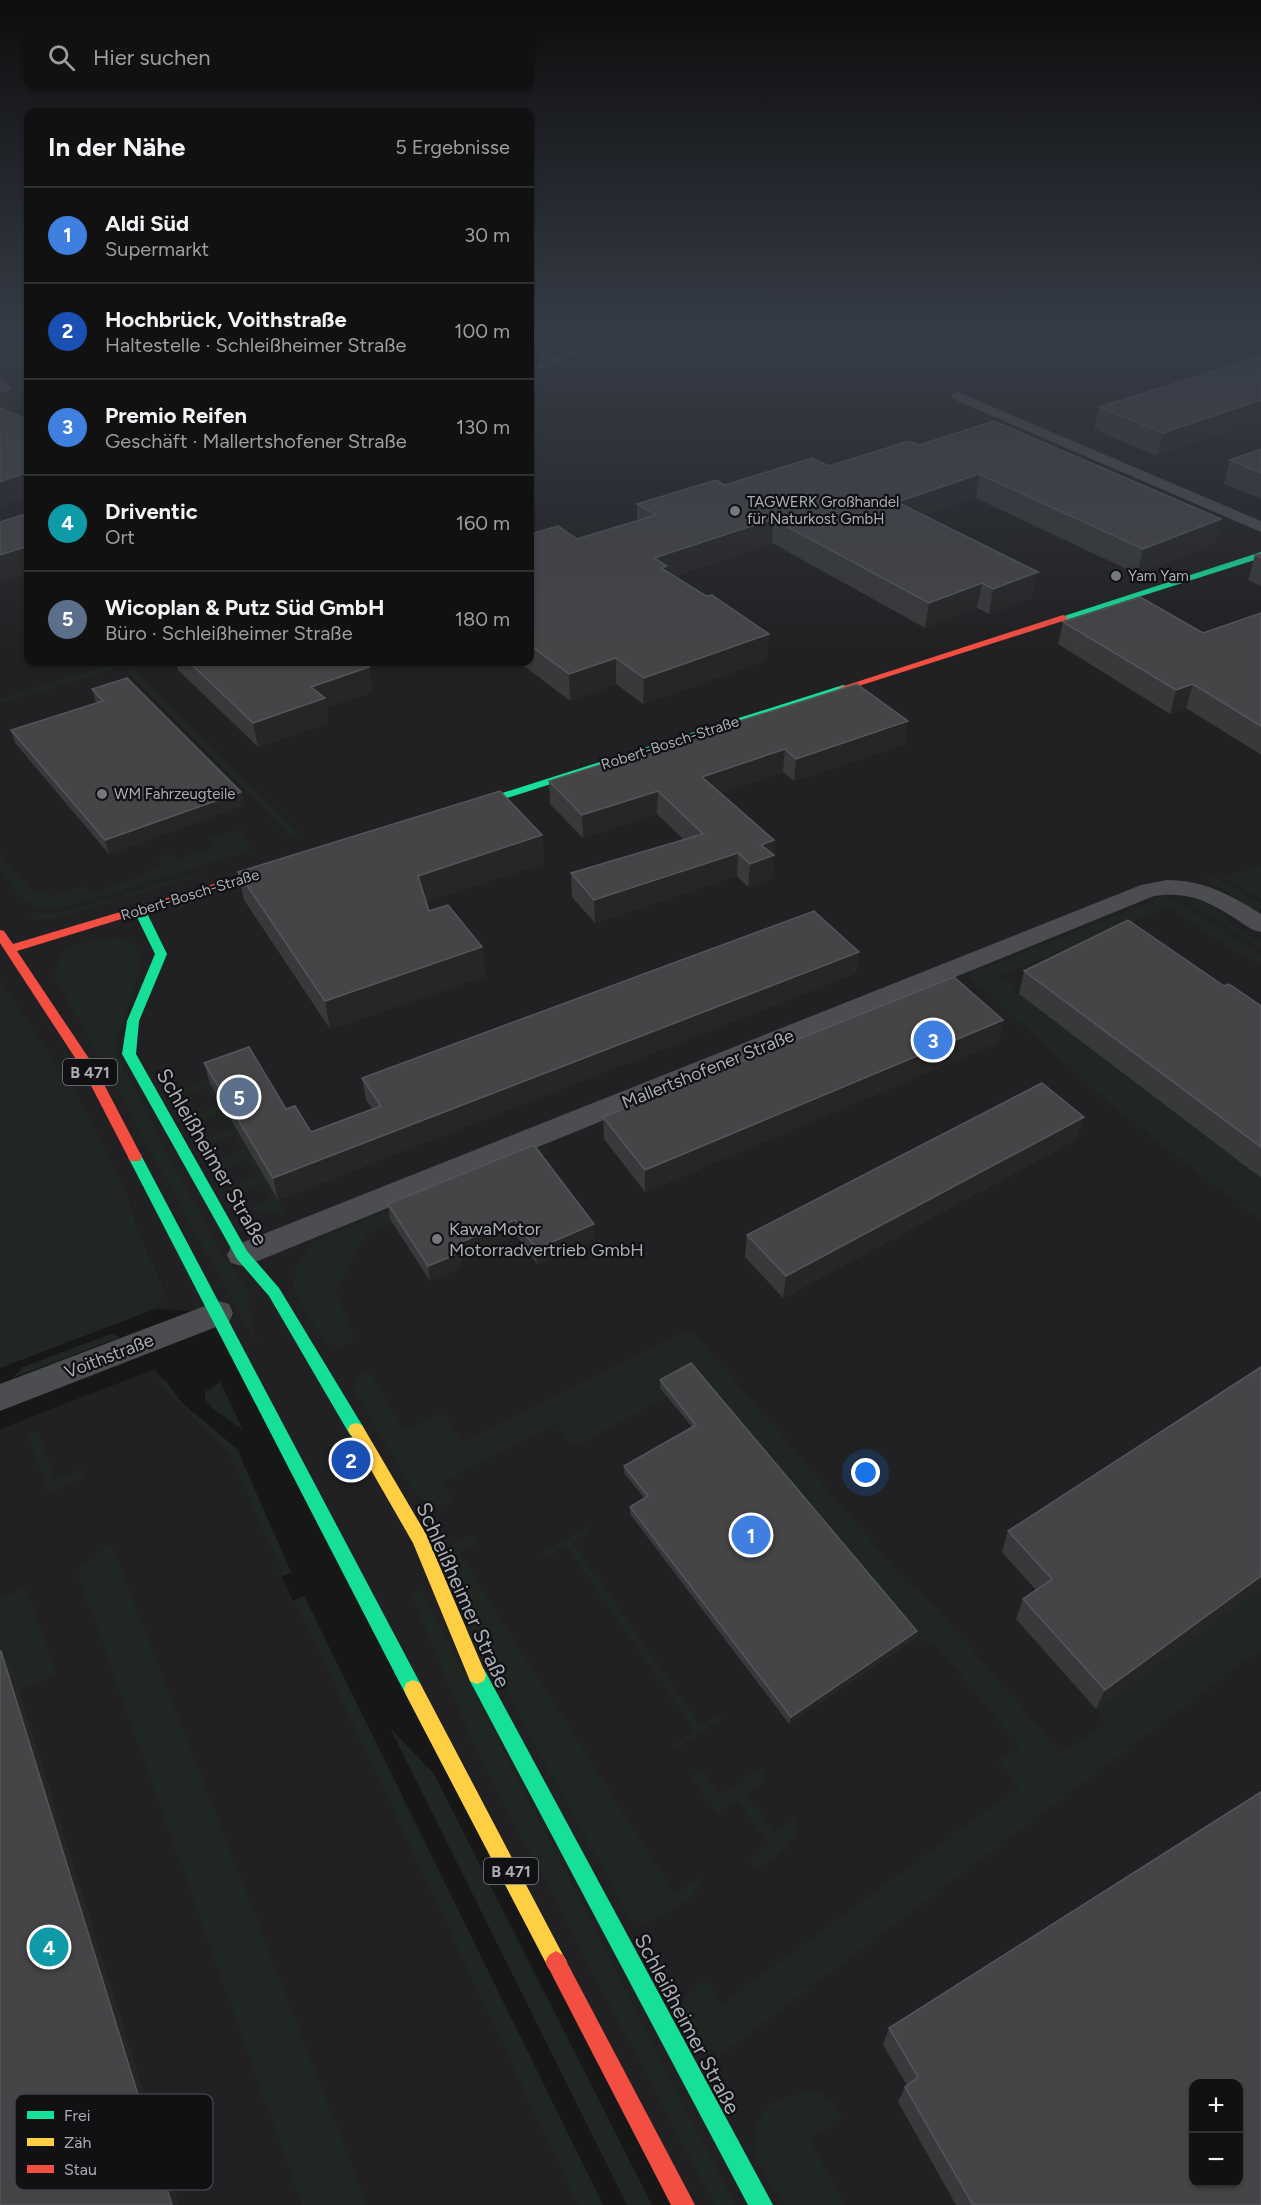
<!DOCTYPE html>
<html lang="de">
<meta charset="utf-8">
<style>
:root{--surface:#111;--page:#1a1a1a;--text:#f1f3f6;--muted:#9c9d9f;--line:#303131;--accent:#7c3aed}
body{margin:0;font-family:Figtree,sans-serif;background:var(--page);color:var(--text)}
.controls{position:absolute;right:18px;bottom:18px;display:grid;overflow:hidden;border-radius:12px;box-shadow:0 2px 4px #0004}
.controls button{width:54px;height:54px;display:grid;place-items:center;padding:0;border:0;border-bottom:2px solid var(--line);background:var(--surface);color:var(--text);font:30px sans-serif}
.you{position:absolute;left:866px;top:1473px;width:21px;height:21px;margin:-15px;border:4px solid #fff;border-radius:50%;background:#1a73e8;box-shadow:0 0 0 9px #1a73e833}
.badge{display:grid;place-items:center;width:39px;height:39px;border-radius:50%;background:var(--accent);color:#fff;font-size:20px;font-weight:700}
.pin{position:absolute;translate:-50% -50%;border:3px solid #fff;box-shadow:0 2px 6px #0006}
.list{margin:0;padding:0;list-style:none}
h2{display:flex;justify-content:space-between;align-items:center;height:78px;margin:0;padding:0 24px;font-size:26px}
h2 small{font-size:20px;font-weight:400;color:var(--muted)}
.list li{display:grid;grid-template-columns:39px 1fr auto;gap:18px;align-items:center;box-sizing:border-box;height:96px;padding:0 24px;border-top:2px solid var(--line)}
.list b{display:block;font-size:22px;white-space:nowrap}
.list p{margin:0;font-size:20px;white-space:nowrap;color:var(--muted)}
.list em{font-size:20px;font-style:normal;color:var(--muted)}
.icon{flex:none;width:33px;height:33px;fill:none;stroke:currentColor;stroke-width:2;stroke-linecap:round;stroke-linejoin:round}
.map{position:relative;flex:none;width:1261px;height:2205px;overflow:hidden}
.search{position:absolute;background:var(--surface);box-shadow:0 2px 4px #0004;left:24px;top:24px;width:510px;height:66px;display:flex;align-items:center;gap:15px;box-sizing:border-box;padding:0 21px;border-radius:12px;color:var(--muted);font-size:22px}
.panel{position:absolute;background:var(--surface);box-shadow:0 2px 4px #0004;left:24px;top:108px;width:510px;height:558px;border-radius:12px}
.map>svg:first-child{display:block}
.built{fill:#212123;fill-rule:evenodd}
.green{fill:#202621}
.lines{fill:none;stroke-linecap:round;stroke-linejoin:round}
.street{fill:#4c4d50;fill-rule:evenodd}
.fast{fill:#16e098;fill-rule:evenodd}
.slow{fill:#ffcf43;fill-rule:evenodd}
.jam{fill:#f24e42;fill-rule:evenodd}
.rail-casing{stroke:#4c4d50;stroke-width:4}
.rail{stroke:#111113;stroke-width:2;stroke-dasharray:8;stroke-linecap:butt}
.wall{fill:#38393a}
.shaded-wall{fill:#262627}
.building{fill:#454548;stroke:#545659;stroke-width:1.5;fill-rule:evenodd}
.poi-dot{fill:#76787f;stroke:#111113;stroke-width:2}
.labels{text-anchor:middle;stroke-width:4.5;stroke-linejoin:round;paint-order:stroke}
.far-poi-label{font-size:15px;fill:#a9adb7;stroke:#111113;text-anchor:start}
.far-street-label{font-size:15px;fill:#a9adb7;stroke:#111113}
.shield{fill:#111113;stroke:#7b7e86;stroke-width:1.5}
.shield-label{font-size:16px;font-weight:bold;fill:#a9adb7}
.street-label{font-size:18px;fill:#a9adb7;stroke:#111113}
.poi-label{font-size:18px;fill:#a9adb7;stroke:#111113;text-anchor:start}
.near-street-label{font-size:21px;fill:#a9adb7;stroke:#111113}
.key{fill:#111113;stroke:#3f4044;stroke-width:1.5}
.key-label{font-size:16px;fill:#a9adb7}
</style>
<div class="map">
<svg width="1261" height="2205" viewBox="0 0 1261 2205">
<rect width="100%" height="100%" fill="#171717"/>
<g class="built">
<path d="M0,335H5L11,341L28,336V662H530V335H568L573,338L580,335H1261V865L1223,877L1261,900V2205H676L218,1312L155,1309L165,1289L139,1233L125,1187L78,1096L0,980ZM1194,2084H1238V2182H1194Z"/>
<path d="M155,1369L182,1403L237,1449L291,1572L281,1577L293,1601L304,1596L603,2205H0V1429Z"/>
</g>
<g class="green">
<path d="M120,662H126L301,835L292,838L123,666L0,704V699Z"/>
<path d="M242,829L249,833L241,836L254,850L66,907L41,909L23,900L0,871V854L33,892L51,895L85,886L92,894L163,867L157,858L172,853L179,860L215,847L208,839Z"/>
<path d="M1261,865V900L1222,877Z"/>
<path d="M198,873L202,875L126,898L123,894Z"/>
<path d="M1212,875L1261,904V909L1247,906L1206,879Z"/>
<path d="M1166,895L1261,955V964L1252,962L1168,907L1000,976L1011,983L1019,994L1261,1178V1221L1117,1110L967,975Z"/>
<path d="M1178,895L1204,902L1227,916L1230,924L1261,943V948Z"/>
<path d="M114,897L117,901L58,918L35,920L28,913L60,912Z"/>
<path d="M115,938C123,939 130,939 136,946C149,963 119,1029 113,1049L219,1250L249,1290L248,1306L257,1345L55,977C56,943 87,940 115,938Z"/>
<path d="M0,980L78,1096L125,1187L139,1233L165,1290L155,1309L0,1368Z"/>
<path d="M207,1080L286,1213H269L247,1208L271,1198L262,1184L233,1195L229,1188L257,1176L247,1160L219,1171L213,1161L243,1149L234,1135L205,1146L202,1140L230,1129L220,1113L192,1124L189,1117L217,1106L206,1087L177,1097L174,1092Z"/>
<path d="M543,1146L552,1153L391,1219L393,1223L367,1234L335,1293L354,1333V1340L339,1347L327,1344C300,1302 274,1284 316,1240Z"/>
<path d="M691,1329L902,1577L937,1608L1061,1754L1107,1723L1096,1709L1261,1588V1649L734,2045L723,2052L705,2051L682,2011C685,1995 692,1989 706,1979L721,2005L1019,1787L999,1761L1020,1746L934,1643L916,1638L691,1371L660,1388L668,1397L580,1443L570,1442L555,1424L444,1482L455,1502C439,1506 430,1507 417,1496L353,1388L358,1377L369,1371L404,1430L443,1412L463,1443Z"/>
<path d="M113,1333L119,1338L12,1378L23,1367Z"/>
<path d="M164,1379L182,1403L237,1449L291,1572L281,1577L293,1601L304,1596L603,2205H578L297,1604L294,1605L278,1573L283,1571L229,1454L158,1382Z"/>
<path d="M220,1382L243,1430L212,1408L205,1399V1392Z"/>
<path d="M37,1431L55,1480L82,1468L86,1476L49,1493L28,1435Z"/>
<path d="M588,1527L591,1531L572,1542L701,1726L721,1714L724,1718L675,1749L673,1746L695,1731L566,1545L545,1557L542,1553Z"/>
<path d="M467,1536L474,1537L479,1542L459,1553L674,1893L697,1879L700,1883C697,1896 662,1920 648,1922C642,1923 636,1921 630,1918L462,1611C457,1594 443,1567 449,1550C451,1542 461,1539 467,1536Z"/>
<path d="M111,1543L367,2205H302L77,1571Z"/>
<path d="M26,1587L56,1674L19,1690L13,1672L1,1677L0,1672V1599Z"/>
<path d="M422,1590L735,2205H715L476,1750L411,1594Z"/>
<path d="M390,1728L434,1774L652,2205H627Z"/>
<path d="M760,1768L768,1779L746,1794L774,1833L795,1818C801,1843 779,1853 761,1867L753,1866L750,1860L769,1845L738,1801L717,1814L691,1776L701,1769L720,1796Z"/>
<path d="M815,2091L831,2100L843,2117L810,2140L844,2205H785C776,2190 762,2172 758,2156C748,2111 775,2095 815,2091Z"/>
</g>
<g class="lines">
<g class="street">
<path d="M958,392L1261,521V532L953,399L951,396L953,393Z"/>
<path d="M1167,880C1204,880 1231,895 1261,914V932L1253,930C1218,908 1197,890 1154,896L253,1263L242,1266L231,1263L227,1255L231,1247L1141,885Z"/>
<path d="M218,1301L229,1304L233,1313L229,1322L0,1411V1384Z"/>
</g>
<g class="fast">
<path d="M1261,552V558L1066,620L1058,618Z"/>
<path d="M843,685L846,686V690L466,811L462,812L457,809L458,807Z"/>
<path d="M140,907L146,911L167,954L139,1021L136,1054L247,1251L279,1288L362,1425L364,1430L362,1435L356,1437L350,1435L269,1296L237,1259L122,1054L127,1021L155,954L134,911Z"/>
<path d="M135,1152L140,1153L142,1157L420,1683L422,1689L420,1695L413,1698L406,1695L128,1157L130,1153Z"/>
<path d="M477,1666L484,1669L773,2205H748L470,1681L468,1675L470,1669Z"/>
</g>
<g class="slow">
<path d="M356,1423L362,1425L426,1534L486,1675L484,1681L477,1684L470,1681L413,1543L348,1430L350,1425Z"/>
<path d="M413,1680L420,1683L563,1955L567,1962L563,1969L556,1973L549,1969L406,1695L404,1689L406,1683Z"/>
</g>
<g class="jam">
<path d="M1063,615L1068,618L1066,620L846,690L838,688Z"/>
<path d="M281,864L285,865V869L17,951L96,1069L142,1157L140,1161H130L83,1070L0,943V930L4,931L13,944Z"/>
<path d="M556,1951L563,1955L695,2205H671L549,1969L545,1962L549,1955Z"/>
</g>
<defs>
<g id="rail">
<path d="M530,359L593,335"/>
<path d="M530,370L619,335"/>
</g>
</defs>
<use href="#rail" class="rail-casing"/>
<use href="#rail" class="rail"/>
</g>
<g class="wall">
<path d="M20,335H28V352L23,348Z"/>
<path d="M1261,356L1157,456L1094,429L1099,407Z"/>
<path d="M919,445L1215,543L1137,574L976,498L924,515L1033,597L989,614L977,608L925,628L772,543L674,576L769,634L767,660L643,704L616,684L570,701L519,662H530V534L577,539L637,521V504L725,485L829,466Z"/>
<path d="M1261,449V499L1224,484L1230,460Z"/>
<path d="M1261,554V586L1248,580L1255,555Z"/>
<path d="M1261,613V754H1260L1186,708L1170,714L1058,644L1063,622L1203,633Z"/>
<path d="M176,662H362L369,667L372,692L326,707L328,723L258,747L178,670Z"/>
<path d="M857,684L905,744L794,781L783,772L721,793L774,840L772,853L774,855L773,878L748,887L737,876L595,923L572,897L571,873L684,840L657,814L583,838L550,804L549,781Z"/>
<path d="M92,689L241,792L244,805L109,854L15,743L11,730L96,703Z"/>
<path d="M542,835L544,863L426,902L429,911L482,947L485,976L330,1029L244,900L238,872Z"/>
<path d="M1024,971L1224,986L1261,1006V1178L1019,994Z"/>
<path d="M856,973L278,1200L210,1084L204,1063L286,1109L311,1132L372,1109L366,1100L362,1078Z"/>
<path d="M1003,1020L999,1042L645,1192L604,1139L603,1117Z"/>
<path d="M1077,1139L783,1298L745,1257L747,1235Z"/>
<path d="M388,1204L594,1224V1239L537,1264L516,1235L463,1257L457,1270L430,1281L390,1219Z"/>
<path d="M1261,1367V1588L1096,1709L1016,1619L1023,1599L1036,1590L1002,1552L1008,1531Z"/>
<path d="M660,1380L916,1638L789,1724L630,1514V1507L644,1498L624,1473V1466L692,1427L660,1388Z"/>
<path d="M889,2028L1261,2205H956L898,2102L905,2087L907,2085L883,2045Z"/>
</g>
<g class="shaded-wall">
<path d="M10,389L16,411L0,414V391Z"/>
<path d="M1261,400V421L1157,456L1163,433Z"/>
<path d="M28,472V497L0,507V482Z"/>
<path d="M979,474L976,498L894,526L897,502Z"/>
<path d="M773,519L772,543L666,578L654,558Z"/>
<path d="M1221,519L1215,543L1137,574L1143,549Z"/>
<path d="M28,546V573L0,583V555Z"/>
<path d="M1038,572L1033,597L989,614L993,589Z"/>
<path d="M982,583L977,608L925,628L929,603Z"/>
<path d="M769,634L767,660L643,704L644,678Z"/>
<path d="M616,658V684L570,701L569,674Z"/>
<path d="M369,667L372,692L326,707L328,723L258,747L253,723L311,687Z"/>
<path d="M1193,684L1186,708L1170,714L1176,690Z"/>
<path d="M908,721L905,744L794,781L796,759Z"/>
<path d="M785,749L783,772L702,800V777Z"/>
<path d="M658,791L657,814L583,838L582,815Z"/>
<path d="M241,792L244,805L109,854L105,840Z"/>
<path d="M542,835L544,863L421,904L418,876Z"/>
<path d="M774,840L772,855H774L773,878L748,887L750,864L761,845Z"/>
<path d="M738,853L737,876L595,923L594,900Z"/>
<path d="M482,947L485,976L330,1029L325,1001Z"/>
<path d="M859,952L856,973L278,1200L273,1178Z"/>
<path d="M1003,1020L999,1042L645,1192V1170Z"/>
<path d="M1084,1117L1077,1139L783,1298L786,1276Z"/>
<path d="M515,1220L516,1235L463,1257L457,1270L430,1281L428,1266L461,1242Z"/>
<path d="M594,1224V1239L537,1264L536,1249Z"/>
<path d="M1261,1576V1588L1096,1709L1105,1690Z"/>
<path d="M917,1631L916,1638L789,1724L791,1717Z"/>
<path d="M1,1651L13,1671L179,2205H172Z"/>
</g>
<g class="building">
<path d="M1261,356V400L1163,433L1099,407Z"/>
<path d="M0,378L10,389L0,391Z"/>
<path d="M0,408L28,420V472L0,482Z"/>
<path d="M994,421L1221,519L1143,549L979,474L897,502L1038,572L993,589L982,583L929,603L773,519L654,558L667,566L661,568L706,596L712,595L769,634L644,678L616,658L569,674L530,645V534L558,526L577,539L656,515L637,504L716,480L725,485L812,458L829,466L909,441L919,445Z"/>
<path d="M1261,449V473L1230,460Z"/>
<path d="M28,513V546L0,555V522Z"/>
<path d="M1261,554V558L1255,555Z"/>
<path d="M1140,597L1203,633L1261,613V726L1193,684L1176,690L1063,622Z"/>
<path d="M189,662H362L369,667L311,687L325,698L253,723Z"/>
<path d="M127,678L241,792L105,840L11,730L103,701L92,689Z"/>
<path d="M857,684L908,721L796,759L785,749L702,777L774,840L761,845L774,855L750,864L738,853L594,900L571,873L703,834L658,791L582,815L549,781Z"/>
<path d="M500,791L542,835L418,876L429,911L448,905L482,947L325,1001L238,872Z"/>
<path d="M814,911L859,952L273,1178L204,1063L249,1047L286,1109L295,1106L311,1132L381,1106L362,1078Z"/>
<path d="M1128,920L1224,986L1229,984L1261,1006V1147L1024,971Z"/>
<path d="M954,977L1003,1020L645,1170L603,1117Z"/>
<path d="M1042,1083L1084,1117L786,1276L747,1235Z"/>
<path d="M534,1145L594,1224L536,1249L515,1220L461,1242L455,1255L428,1266L388,1204Z"/>
<path d="M691,1363L917,1631L791,1717L630,1507L648,1496L624,1466L696,1425L660,1380Z"/>
<path d="M1261,1367V1576L1105,1690L1023,1599L1052,1579L1008,1531Z"/>
<path d="M1,1651L172,2205H0V1652Z"/>
<path d="M1261,1792V2205H973L905,2087L918,2077L889,2028ZM1194,2084H1239V2182H1194Z"/>
</g>
<linearGradient id="sky" x2="0" y2="1"><stop stop-color="#0d0d0d"/><stop offset="0.52" stop-color="#363c47"/><stop offset="1" stop-color="#363c47" stop-opacity="0"/></linearGradient>
<rect width="1261" height="644" fill="url(#sky)"/>
<g class="poi-dot">
<circle cx="735" cy="511" r="6"/>
<circle cx="1116" cy="576" r="6"/>
<circle cx="102" cy="794" r="6"/>
<circle cx="437" cy="1239" r="6"/>
</g>
<g class="labels">
<g class="far-poi-label">
<text x="747" y="507">TAGWERK Großhandel<tspan x="747" dy="17">für Naturkost GmbH</tspan></text>
<text x="1128" y="581">Yam Yam</text>
<text x="114" y="799">WM Fahrzeugteile</text>
</g>
<g class="far-street-label">
<text transform="translate(670 743) rotate(-18)" y="5">Robert-Bosch-Straße</text>
<text transform="translate(190 895) rotate(-17)" y="5">Robert-Bosch-Straße</text>
</g>
<g class="shield">
<rect x="63" y="1059" width="54" height="26" rx="4.5"/>
<rect x="484" y="1858" width="54" height="26" rx="4.5"/>
</g>
<g class="shield-label">
<text x="90" y="1078">B 471</text>
<text x="511" y="1877">B 471</text>
</g>
<g class="street-label">
<text transform="translate(708 1069) rotate(-22)" y="6">Mallertshofener Straße</text>
<text transform="translate(109 1356) rotate(-21)" y="6">Voithstraße</text>
</g>
<g class="poi-label">
<text x="449" y="1235">KawaMotor<tspan x="449" dy="21">Motorradvertrieb GmbH</tspan></text>
</g>
<g class="near-street-label">
<text transform="translate(212 1157) rotate(60)" y="7">Schleißheimer Straße</text>
<text transform="translate(463 1595) rotate(66)" y="7">Schleißheimer Straße</text>
<text transform="translate(687 2024) rotate(62)" y="7">Schleißheimer Straße</text>
</g>
</g>
<rect x="15" y="2094" width="198" height="96" rx="9" class="key"/>
<rect x="27" y="2111" width="27" height="8" fill="#16e098"/>
<rect x="27" y="2138" width="27" height="8" fill="#ffcf43"/>
<rect x="27" y="2165" width="27" height="8" fill="#f24e42"/>
<g class="key-label">
<text x="64" y="2121">Frei</text>
<text x="64" y="2148">Zäh</text>
<text x="64" y="2175">Stau</text>
</g>
</svg>
<div class="controls">
<button>+</button>
<button>−</button>
</div>
<div class="you"></div>
<div class="pin badge" style="left:751px;top:1535px;background:#3f7fe0">1</div>
<div class="pin badge" style="left:351px;top:1460px;background:#1a4fb4">2</div>
<div class="pin badge" style="left:933px;top:1040px;background:#3f7fe0">3</div>
<div class="pin badge" style="left:49px;top:1947px;background:#0f9aa8">4</div>
<div class="pin badge" style="left:239px;top:1097px;background:#5c6f8a">5</div>
<div class="search"><svg class="icon" aria-label="search" viewBox="0 0 24 24"><circle cx="10" cy="10" r="6"/><path d="M15 15l6 6"/></svg>Hier suchen</div>
<section class="panel">
<h2>In der Nähe<small>5 Ergebnisse</small></h2>
<ul class="list">
<li><span class="badge" style="background:#3f7fe0">1</span><div><b>Aldi Süd</b><p>Supermarkt</p></div><em>30 m</em></li>
<li><span class="badge" style="background:#1a4fb4">2</span><div><b>Hochbrück, Voithstraße</b><p>Haltestelle · Schleißheimer Straße</p></div><em>100 m</em></li>
<li><span class="badge" style="background:#3f7fe0">3</span><div><b>Premio Reifen</b><p>Geschäft · Mallertshofener Straße</p></div><em>130 m</em></li>
<li><span class="badge" style="background:#0f9aa8">4</span><div><b>Driventic</b><p>Ort</p></div><em>160 m</em></li>
<li><span class="badge" style="background:#5c6f8a">5</span><div><b>Wicoplan &amp; Putz Süd GmbH</b><p>Büro · Schleißheimer Straße</p></div><em>180 m</em></li>
</ul>
</section>
</div>
